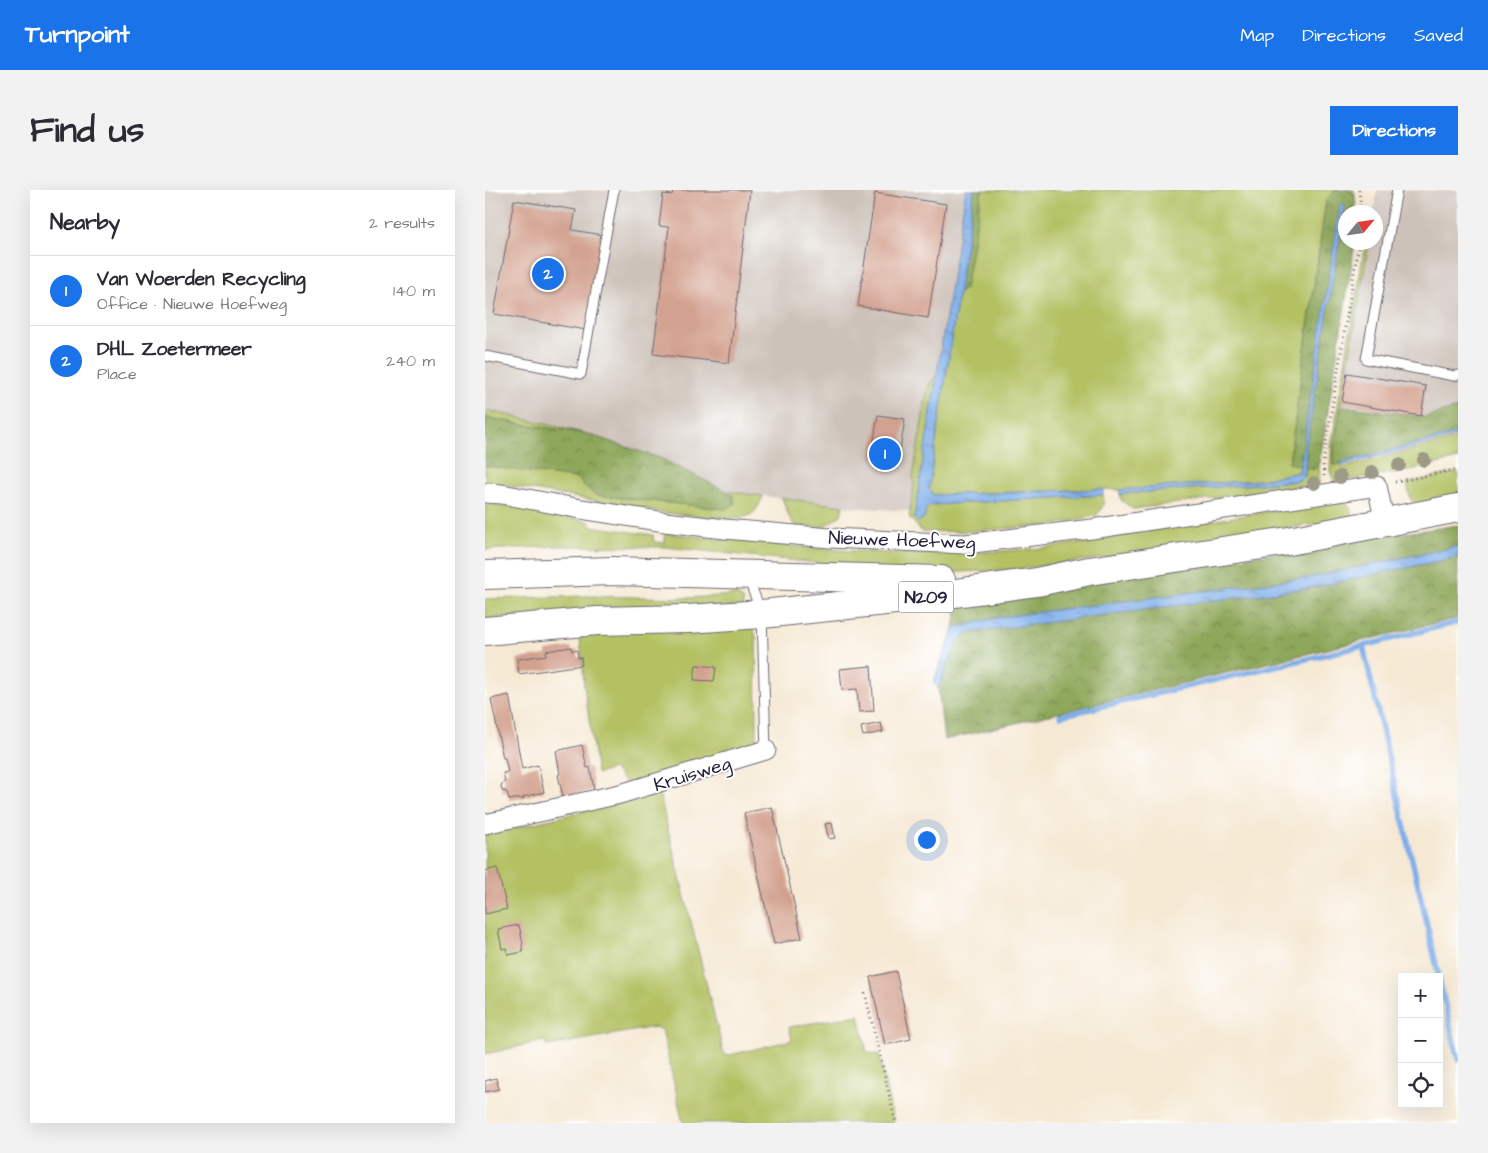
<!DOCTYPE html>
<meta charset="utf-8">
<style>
:root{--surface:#fff;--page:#f2f2f3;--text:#2b2b33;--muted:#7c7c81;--line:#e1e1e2;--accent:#1a73e8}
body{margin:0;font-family:"Architects Daughter",sans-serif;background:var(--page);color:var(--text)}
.controls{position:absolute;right:15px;bottom:15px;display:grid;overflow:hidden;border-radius:0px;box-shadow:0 5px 20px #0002}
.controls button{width:45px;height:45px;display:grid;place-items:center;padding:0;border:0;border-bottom:1px solid var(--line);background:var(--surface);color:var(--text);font:25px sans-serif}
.compass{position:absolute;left:853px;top:15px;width:45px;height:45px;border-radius:50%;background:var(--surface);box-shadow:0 5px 20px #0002;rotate:61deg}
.you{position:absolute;left:441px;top:649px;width:18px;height:18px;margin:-12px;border:4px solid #fff;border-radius:50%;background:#1a73e8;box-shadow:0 0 0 8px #1a73e833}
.badge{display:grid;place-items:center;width:32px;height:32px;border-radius:50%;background:var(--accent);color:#fff;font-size:16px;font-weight:700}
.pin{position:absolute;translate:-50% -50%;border:2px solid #fff;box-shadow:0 1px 5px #0006}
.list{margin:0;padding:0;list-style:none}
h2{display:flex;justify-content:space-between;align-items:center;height:65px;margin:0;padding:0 20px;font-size:21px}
h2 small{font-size:16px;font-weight:400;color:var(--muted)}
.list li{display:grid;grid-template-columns:32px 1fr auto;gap:15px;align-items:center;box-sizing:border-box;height:70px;padding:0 20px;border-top:1px solid var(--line)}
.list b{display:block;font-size:19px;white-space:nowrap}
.list p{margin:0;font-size:16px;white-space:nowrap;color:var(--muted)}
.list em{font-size:16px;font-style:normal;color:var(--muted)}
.icon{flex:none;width:28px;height:28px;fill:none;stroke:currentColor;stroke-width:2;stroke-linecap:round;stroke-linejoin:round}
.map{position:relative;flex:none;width:973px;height:933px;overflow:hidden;border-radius:0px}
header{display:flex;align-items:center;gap:30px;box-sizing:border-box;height:70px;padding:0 25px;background:var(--accent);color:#fff}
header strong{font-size:24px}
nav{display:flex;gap:28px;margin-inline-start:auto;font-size:18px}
.intro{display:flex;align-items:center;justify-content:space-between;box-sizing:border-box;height:120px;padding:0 30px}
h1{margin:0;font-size:35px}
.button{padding:12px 22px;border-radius:0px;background:var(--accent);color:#fff;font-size:18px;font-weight:700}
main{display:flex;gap:30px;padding:0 30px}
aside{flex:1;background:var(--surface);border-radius:0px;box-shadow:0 5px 20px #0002}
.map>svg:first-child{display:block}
.industrial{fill:#cdc2b9}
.green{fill:#b3c164;stroke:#6a7250}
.forest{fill:url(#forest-crowns);stroke:#58644a}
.water{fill:url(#water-ripples);stroke:#506892}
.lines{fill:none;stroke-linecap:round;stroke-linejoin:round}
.stream{stroke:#7faee9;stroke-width:5.5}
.building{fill:#d3a18f}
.lane-casing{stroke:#6c6871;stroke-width:11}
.street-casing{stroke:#6c6871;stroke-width:21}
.primary-casing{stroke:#6c6871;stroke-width:30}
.path{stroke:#6c6871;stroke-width:3;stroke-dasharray:1 4;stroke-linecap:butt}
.lane{stroke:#fff;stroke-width:9}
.street{stroke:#fff;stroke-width:19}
.primary{stroke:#fff;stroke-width:28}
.tree{fill:#9d9a88}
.labels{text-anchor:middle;stroke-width:4;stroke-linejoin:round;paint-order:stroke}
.shield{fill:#fff;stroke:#646476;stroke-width:1}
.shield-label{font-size:18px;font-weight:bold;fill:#22223b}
.street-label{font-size:19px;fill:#22223b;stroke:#fff}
</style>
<header>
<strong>Turnpoint</strong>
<nav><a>Map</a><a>Directions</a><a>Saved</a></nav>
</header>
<div class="intro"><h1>Find us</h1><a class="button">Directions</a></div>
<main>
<aside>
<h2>Nearby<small>2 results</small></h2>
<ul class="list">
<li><span class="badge">1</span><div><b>Van Woerden Recycling</b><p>Office · Nieuwe Hoefweg</p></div><em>140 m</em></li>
<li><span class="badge">2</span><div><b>DHL Zoetermeer</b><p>Place</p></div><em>240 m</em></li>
</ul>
</aside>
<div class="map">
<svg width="973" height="933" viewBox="0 0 973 933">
<defs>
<pattern id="forest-crowns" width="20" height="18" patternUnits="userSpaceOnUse" patternTransform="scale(1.25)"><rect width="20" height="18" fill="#8ea75a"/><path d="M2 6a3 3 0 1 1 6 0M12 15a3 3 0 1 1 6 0" fill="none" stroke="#74884c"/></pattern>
<pattern id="water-ripples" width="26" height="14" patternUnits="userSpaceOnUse" patternTransform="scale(1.25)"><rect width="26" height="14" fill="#7faee9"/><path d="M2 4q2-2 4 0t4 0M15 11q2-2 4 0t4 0" fill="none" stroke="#688dbe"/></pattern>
</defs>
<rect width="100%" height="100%" fill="#fff"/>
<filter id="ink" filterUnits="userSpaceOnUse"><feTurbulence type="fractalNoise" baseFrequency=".02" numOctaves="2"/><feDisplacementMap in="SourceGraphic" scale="10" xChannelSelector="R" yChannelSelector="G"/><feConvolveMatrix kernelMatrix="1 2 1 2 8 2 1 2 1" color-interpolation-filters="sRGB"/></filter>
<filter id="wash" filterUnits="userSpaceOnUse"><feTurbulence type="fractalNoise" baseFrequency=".0096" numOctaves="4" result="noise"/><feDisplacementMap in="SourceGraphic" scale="20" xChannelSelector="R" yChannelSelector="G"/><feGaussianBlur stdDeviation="1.12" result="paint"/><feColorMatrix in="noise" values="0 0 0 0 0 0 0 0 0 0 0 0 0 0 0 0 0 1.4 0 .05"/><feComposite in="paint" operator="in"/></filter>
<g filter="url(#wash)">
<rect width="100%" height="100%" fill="#f6e9d4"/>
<g class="industrial">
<path d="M0,0H481L452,185L443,196L428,286L429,295L425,321L363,317L241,301L175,268L99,243L0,220Z"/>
<path d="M892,0H973V218L940,227L856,216L884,53L891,52V22H889Z"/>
</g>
<g class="green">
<path d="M489,0H869L870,5L863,0L841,11L804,273L815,275L814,282L775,290L634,300L618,299L448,305L444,298Z"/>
<path d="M880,53H884L849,255V275L855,273L857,278L973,248V269L925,280L849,292L845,281L846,256Z"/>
<path d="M452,185L429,328L433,332L439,328L442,317L447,315L618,305C621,313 616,320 611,326L567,335L490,341L437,342L424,327L429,295L428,286L443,196Z"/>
<path d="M0,220L99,243L40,235L0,227Z"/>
<path d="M0,276L91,288L110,305L240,319L249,307L241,301L278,306C275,314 270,325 260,327C255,328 253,326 248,329L181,323L31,297L0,294Z"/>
<path d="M834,276L835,294L648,319L636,310L635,304L813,291L820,286V278L829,279Z"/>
<path d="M973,282V307L930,315L925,308L922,293Z"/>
<path d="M297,308L358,316L356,325L338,337L310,336L304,327Z"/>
<path d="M853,310C863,312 866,318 868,328L619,368L532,379L434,384L181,357L74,356L0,360V313L58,321L105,332L106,336L168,345L169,352L180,353V343C256,351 332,360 408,363C459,365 510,362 561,358Z"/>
<path d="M252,405L258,409V417L158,416L0,429V409L102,406L202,408Z"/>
<path d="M267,434L271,447L272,551L270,554L142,595L129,579L112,584L99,495L98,477L94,441Z"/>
<path d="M174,603L239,865H245L307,850L304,837L374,825L382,862L394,865L409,933H198L177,840L170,837L62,856L60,851L54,852L0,864V645Z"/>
</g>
<g class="forest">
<path d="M489,0H497L480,99L473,103Z"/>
<path d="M863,0L870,5L871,22H861V52L870,53L834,276L830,279C820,279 814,275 804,273L841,11L850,1Z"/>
<path d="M856,216L940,227L973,218V243L849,275V255Z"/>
<path d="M0,227L40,235L99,243L175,268L241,301L249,307L250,314L240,319L110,305L91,288L0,276Z"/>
<path d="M973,335V356L828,387L515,427L469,438L473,412L495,407Z"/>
<path d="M973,367V428L459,550L453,498L472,452L482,443L824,398Z"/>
</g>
<g class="water">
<path d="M481,0H489L444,298L448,305L618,299V305L447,315L442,317L439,328L433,332L429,328Z"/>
<path d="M858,13L860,16L821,257L820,286L813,291L635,304L634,300L775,290L814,282L855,15Z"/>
<path d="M973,243V246L856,276L855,273Z"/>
<path d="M973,356V367L824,398L482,443L472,452L453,498L448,493L469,438L515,427L828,387Z"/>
</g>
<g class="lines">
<g class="stream">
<path d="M878,456L954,787"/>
<path d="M575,526L878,456L973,432"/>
<path d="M954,788L973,870"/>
</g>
</g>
<g id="blocks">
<g class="building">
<path d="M188,0H265L244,173L168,164L184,37L174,36L178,4L187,5Z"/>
<path d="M390,3L461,14L443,128L373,116Z"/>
<path d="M29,10L91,20L87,40L118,45L101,140L9,124Z"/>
<path d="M862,183L941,196L936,226L857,212Z"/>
<path d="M393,225L420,229L413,272L386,268Z"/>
<path d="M86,457L87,461L92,460L93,468L96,467L97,475L34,484L32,469L61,465V461Z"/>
<path d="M211,475L231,477L229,491L209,490Z"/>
<path d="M386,476L389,521L374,522L372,499L357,500L355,479Z"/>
<path d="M24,505L37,579L53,575L59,602L38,607L39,609H36L35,608L24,610L22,602L17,601L16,595L20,591L18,583L23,582L20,568H18L6,509Z"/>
<path d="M396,533L398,542L378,546L376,537Z"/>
<path d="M97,555L102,578L105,577L109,600L78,607L73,585L75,584L71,561Z"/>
<path d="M287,617L317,748L289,754L259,623Z"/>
<path d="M347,633L350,648L344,649L340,634Z"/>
<path d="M12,678L22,719L0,724V681Z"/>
<path d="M34,735L38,754L37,755L38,762L23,765L21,758L17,759L13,739Z"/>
<path d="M411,781L426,849L400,855L385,787Z"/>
<path d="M11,888L14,899L0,902V891Z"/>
</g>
</g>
</g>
<g filter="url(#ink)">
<use href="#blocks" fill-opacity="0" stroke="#6c6871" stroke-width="1"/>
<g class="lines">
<defs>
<g id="lane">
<path d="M912,0L881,169L969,186L973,185"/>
<path d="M0,166L96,184L129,0"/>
<path d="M263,388L277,424L281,560"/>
</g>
<g id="street">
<path d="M0,303L17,304L96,319L180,332L240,339L345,348L480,354L607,339L892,296L900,333"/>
<path d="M0,634L135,604L281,560"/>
</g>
<g id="primary">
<path d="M0,385L127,381L456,390"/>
<path d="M0,441L112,431L203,429L277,424L448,406L552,392L604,381L804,351L973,318"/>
</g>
</defs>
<use href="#lane" class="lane-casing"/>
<use href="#street" class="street-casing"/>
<use href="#primary" class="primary-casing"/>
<g class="path">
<path d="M874,0L876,22"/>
<path d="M839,286L838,274L841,254L874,52"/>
<path d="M910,292L973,279"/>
<path d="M380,803L411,933"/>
</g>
<use href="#lane" class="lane"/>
<use href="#street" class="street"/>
<use href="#primary" class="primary"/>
</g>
<g class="tree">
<circle cx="939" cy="270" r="7"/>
<circle cx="914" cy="275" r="7"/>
<circle cx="887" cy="282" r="7"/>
<circle cx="855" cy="287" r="7"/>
<circle cx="829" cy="293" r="7"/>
</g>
</g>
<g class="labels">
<rect class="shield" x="413.5" y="391.5" width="55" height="31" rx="4"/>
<g class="shield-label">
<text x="441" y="413">N209</text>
</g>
<g class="street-label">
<text transform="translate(417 349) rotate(2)" y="7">Nieuwe Hoefweg</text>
<text transform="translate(207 583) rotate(-17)" y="7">Kruisweg</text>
</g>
</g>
</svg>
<div class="controls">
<button>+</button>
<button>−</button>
<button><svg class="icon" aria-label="locate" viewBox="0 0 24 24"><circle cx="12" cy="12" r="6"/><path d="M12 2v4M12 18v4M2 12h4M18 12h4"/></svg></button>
</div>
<svg class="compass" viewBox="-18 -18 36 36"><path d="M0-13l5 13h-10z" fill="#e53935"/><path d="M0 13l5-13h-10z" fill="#7c7c81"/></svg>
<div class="you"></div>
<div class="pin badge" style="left:400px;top:264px">1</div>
<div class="pin badge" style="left:63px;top:84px">2</div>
</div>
</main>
